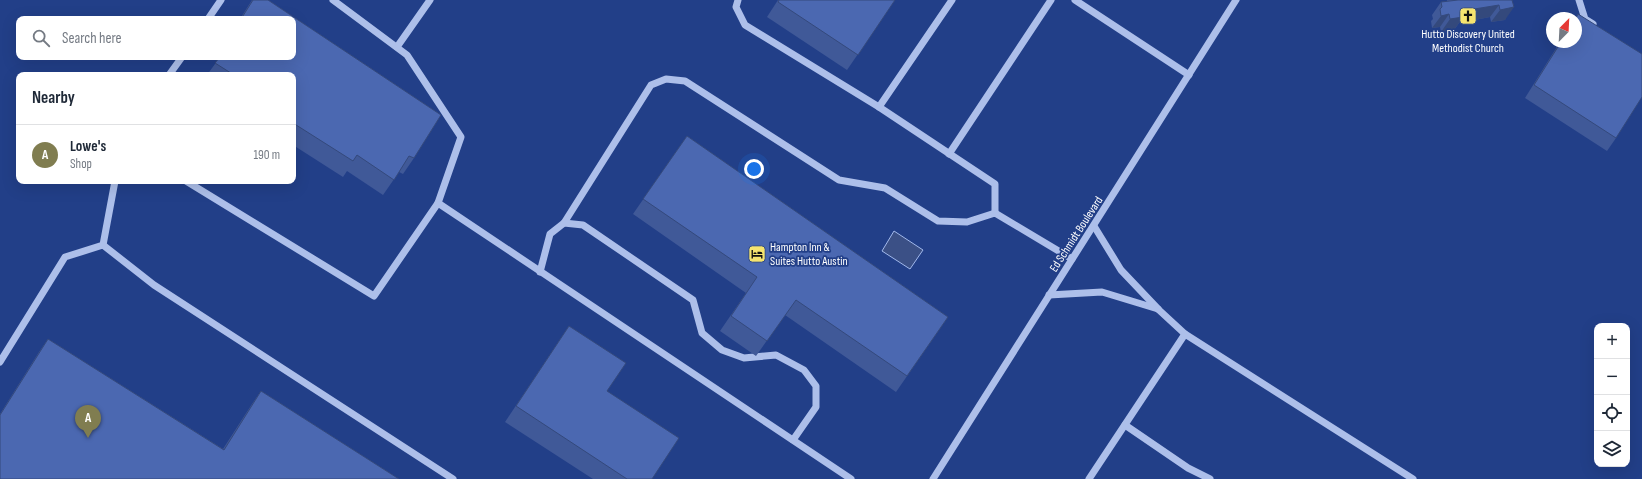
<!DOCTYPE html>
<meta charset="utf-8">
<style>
:root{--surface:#fff;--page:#f6f6f7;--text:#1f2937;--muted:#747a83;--line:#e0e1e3;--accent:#807d50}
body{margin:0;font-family:"Sofia Sans Condensed",sans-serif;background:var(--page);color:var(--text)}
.controls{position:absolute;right:12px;bottom:12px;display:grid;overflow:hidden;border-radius:8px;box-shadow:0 4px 16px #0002}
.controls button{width:36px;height:36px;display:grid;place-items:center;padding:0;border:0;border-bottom:1px solid var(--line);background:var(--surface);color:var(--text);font:20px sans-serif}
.compass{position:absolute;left:1546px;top:12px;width:36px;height:36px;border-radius:50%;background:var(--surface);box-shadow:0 4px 16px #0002;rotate:24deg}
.you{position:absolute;left:754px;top:169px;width:14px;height:14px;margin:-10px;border:3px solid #fff;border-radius:50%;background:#1a73e8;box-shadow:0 0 0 6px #1a73e833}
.badge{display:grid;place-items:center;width:26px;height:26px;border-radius:50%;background:var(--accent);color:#fff;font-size:13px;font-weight:700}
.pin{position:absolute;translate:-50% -33px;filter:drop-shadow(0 1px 2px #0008)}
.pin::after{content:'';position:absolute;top:21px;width:14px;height:12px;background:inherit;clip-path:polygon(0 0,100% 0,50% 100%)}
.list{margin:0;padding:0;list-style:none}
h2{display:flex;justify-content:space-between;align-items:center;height:52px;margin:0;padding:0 16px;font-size:17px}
h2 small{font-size:13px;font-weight:400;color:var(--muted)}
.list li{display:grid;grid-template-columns:26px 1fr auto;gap:12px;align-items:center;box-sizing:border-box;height:60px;padding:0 16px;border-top:1px solid var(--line)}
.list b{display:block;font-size:15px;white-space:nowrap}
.list p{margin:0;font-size:13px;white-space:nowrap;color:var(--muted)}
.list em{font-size:13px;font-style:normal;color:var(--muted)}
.icon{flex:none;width:22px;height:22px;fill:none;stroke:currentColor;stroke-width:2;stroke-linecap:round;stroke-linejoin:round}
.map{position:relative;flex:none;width:1642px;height:479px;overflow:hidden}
.search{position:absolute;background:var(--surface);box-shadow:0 4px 16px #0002;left:16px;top:16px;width:280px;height:44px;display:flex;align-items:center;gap:10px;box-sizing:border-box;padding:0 14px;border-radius:8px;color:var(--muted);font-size:15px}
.panel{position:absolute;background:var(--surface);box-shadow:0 4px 16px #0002;left:16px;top:72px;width:280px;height:112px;border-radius:8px}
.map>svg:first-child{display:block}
.water{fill:#3b5086;stroke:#a1b8eb}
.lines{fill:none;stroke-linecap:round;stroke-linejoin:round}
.minor{stroke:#adbfea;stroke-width:7}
.wall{fill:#405998}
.shaded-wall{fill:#34497c}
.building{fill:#4b68b1;stroke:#34497c}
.labels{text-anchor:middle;stroke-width:3.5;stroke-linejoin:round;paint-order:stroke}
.poi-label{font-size:12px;fill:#fff;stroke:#223f88}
.street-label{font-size:12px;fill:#fff;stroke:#223f88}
</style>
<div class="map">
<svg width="1642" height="479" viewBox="0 0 1642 479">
<rect width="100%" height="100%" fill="#223f88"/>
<path class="water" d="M894,231L923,250L910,269L882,251Z"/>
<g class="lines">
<g class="minor">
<path d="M333,0L407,55L461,137L438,203"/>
<path d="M738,0L736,7L745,25L879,107L995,184V213"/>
<path d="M1075,0L1189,75"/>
<path d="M1579,0L1585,19L1593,24"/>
<path d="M208,19L221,0"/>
<path d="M397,47L430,0"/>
<path d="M169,75L182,57"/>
<path d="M879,107L952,0"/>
<path d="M949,154L1051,0"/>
<path d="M186,181L374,296L438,203L851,479"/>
<path d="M564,223L651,85L666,79L685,81L839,180L885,188L938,221L967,222L995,213L1072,259"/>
<path d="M1094,226L1121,270L1159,310L1185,334"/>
<path d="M103,245L154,285L453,479"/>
<path d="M540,272L550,234L564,223L583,225L693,300L702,333L722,350L744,358L776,355L804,370L816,386V407L793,440"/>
<path d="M1049,295L1102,292L1158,309"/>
<path d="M0,362L65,257L103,245L115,181"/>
<path d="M1125,425L1188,468L1210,479"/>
<path d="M933,479L1236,0"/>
<path d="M1089,479L1185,334L1413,479"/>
</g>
</g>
<g class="wall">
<path d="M252,0H268L441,115L414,158L403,174L399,172L383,195L347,171L343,177L293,145V75H207L220,57H293V19H240Z"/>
<path d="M778,0H895L847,70L767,17Z"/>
<path d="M1447,0H1512L1505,20L1491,22L1490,17L1459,23L1454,30L1441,32L1440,27L1432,28L1431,21L1433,19L1432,15L1441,2H1447Z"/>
<path d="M1560,42H1576L1616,138L1607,151L1525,98Z"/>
<path d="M687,136L948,317L896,392L785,315L756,356L720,331L746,293L633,214Z"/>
<path d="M569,326L607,391L652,479H593L505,422Z"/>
<path d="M48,339L223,449L252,404L261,391L399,479H0V414L39,352Z"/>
</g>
<g class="shaded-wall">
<path d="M1499,5L1490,17L1459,23L1454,30L1441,32L1450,19L1462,11Z"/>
<path d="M1514,7L1505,20L1491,22L1500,10Z"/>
<path d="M1449,14L1440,27L1432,28L1441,16Z"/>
</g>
<g class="building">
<path d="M253,0H268L441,115L414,158L409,156L394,180L357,155L353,161L293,123V75H234L215,63L220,57H293V19H241Z"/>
<path d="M779,0H895L858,55L778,2Z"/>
<path d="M1458,0H1512L1514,7L1500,10L1499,5L1462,11L1463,17L1450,19L1449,14L1441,16L1440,9L1442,7L1441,2Z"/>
<path d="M1578,14L1642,54V97L1616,138L1534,85L1561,42H1576V18Z"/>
<path d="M687,136L948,317L907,376L796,300L767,341L731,316L757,277L643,199Z"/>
<path d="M569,326L626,363L607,391L679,438L652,479H627L516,406Z"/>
<path d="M48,339L224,450L261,391L399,479H0V415Z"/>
</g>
<defs>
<symbol id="church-square" viewBox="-11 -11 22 22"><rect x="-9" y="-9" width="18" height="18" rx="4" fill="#f6e46f" stroke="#223f88"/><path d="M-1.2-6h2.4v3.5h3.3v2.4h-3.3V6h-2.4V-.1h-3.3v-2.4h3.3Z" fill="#111"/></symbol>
<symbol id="hotel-square" viewBox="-11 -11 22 22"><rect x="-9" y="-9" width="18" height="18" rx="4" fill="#f6e46f" stroke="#223f88"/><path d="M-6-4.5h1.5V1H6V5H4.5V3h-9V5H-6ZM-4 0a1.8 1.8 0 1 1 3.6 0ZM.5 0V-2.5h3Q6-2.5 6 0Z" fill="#111"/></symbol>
</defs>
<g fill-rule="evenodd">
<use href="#church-square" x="1458" y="6" width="20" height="20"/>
<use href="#hotel-square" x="747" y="244" width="20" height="20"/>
</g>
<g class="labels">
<g class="poi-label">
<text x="1468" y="38">Hutto Discovery United<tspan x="1468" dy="14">Methodist Church</tspan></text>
<text x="770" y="251" text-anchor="start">Hampton Inn &amp;<tspan x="770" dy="14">Suites Hutto Austin</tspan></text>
</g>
<g class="street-label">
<text transform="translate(1076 234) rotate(-57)" y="4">Ed Schmidt Boulevard</text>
</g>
</g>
</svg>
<div class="controls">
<button>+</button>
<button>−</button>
<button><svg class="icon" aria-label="locate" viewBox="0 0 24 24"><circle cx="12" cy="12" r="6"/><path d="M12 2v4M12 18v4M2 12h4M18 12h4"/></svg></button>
<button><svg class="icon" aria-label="layers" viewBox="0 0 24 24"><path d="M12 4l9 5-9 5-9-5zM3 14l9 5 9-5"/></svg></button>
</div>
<svg class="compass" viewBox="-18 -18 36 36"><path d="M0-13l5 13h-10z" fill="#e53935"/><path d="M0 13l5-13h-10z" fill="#747a83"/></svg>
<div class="you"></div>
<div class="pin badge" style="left:88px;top:438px">A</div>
<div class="search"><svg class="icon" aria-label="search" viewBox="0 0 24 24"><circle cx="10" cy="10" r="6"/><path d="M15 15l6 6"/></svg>Search here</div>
<section class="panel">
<h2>Nearby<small></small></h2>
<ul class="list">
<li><span class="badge">A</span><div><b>Lowe's</b><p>Shop</p></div><em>190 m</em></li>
</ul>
</section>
</div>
